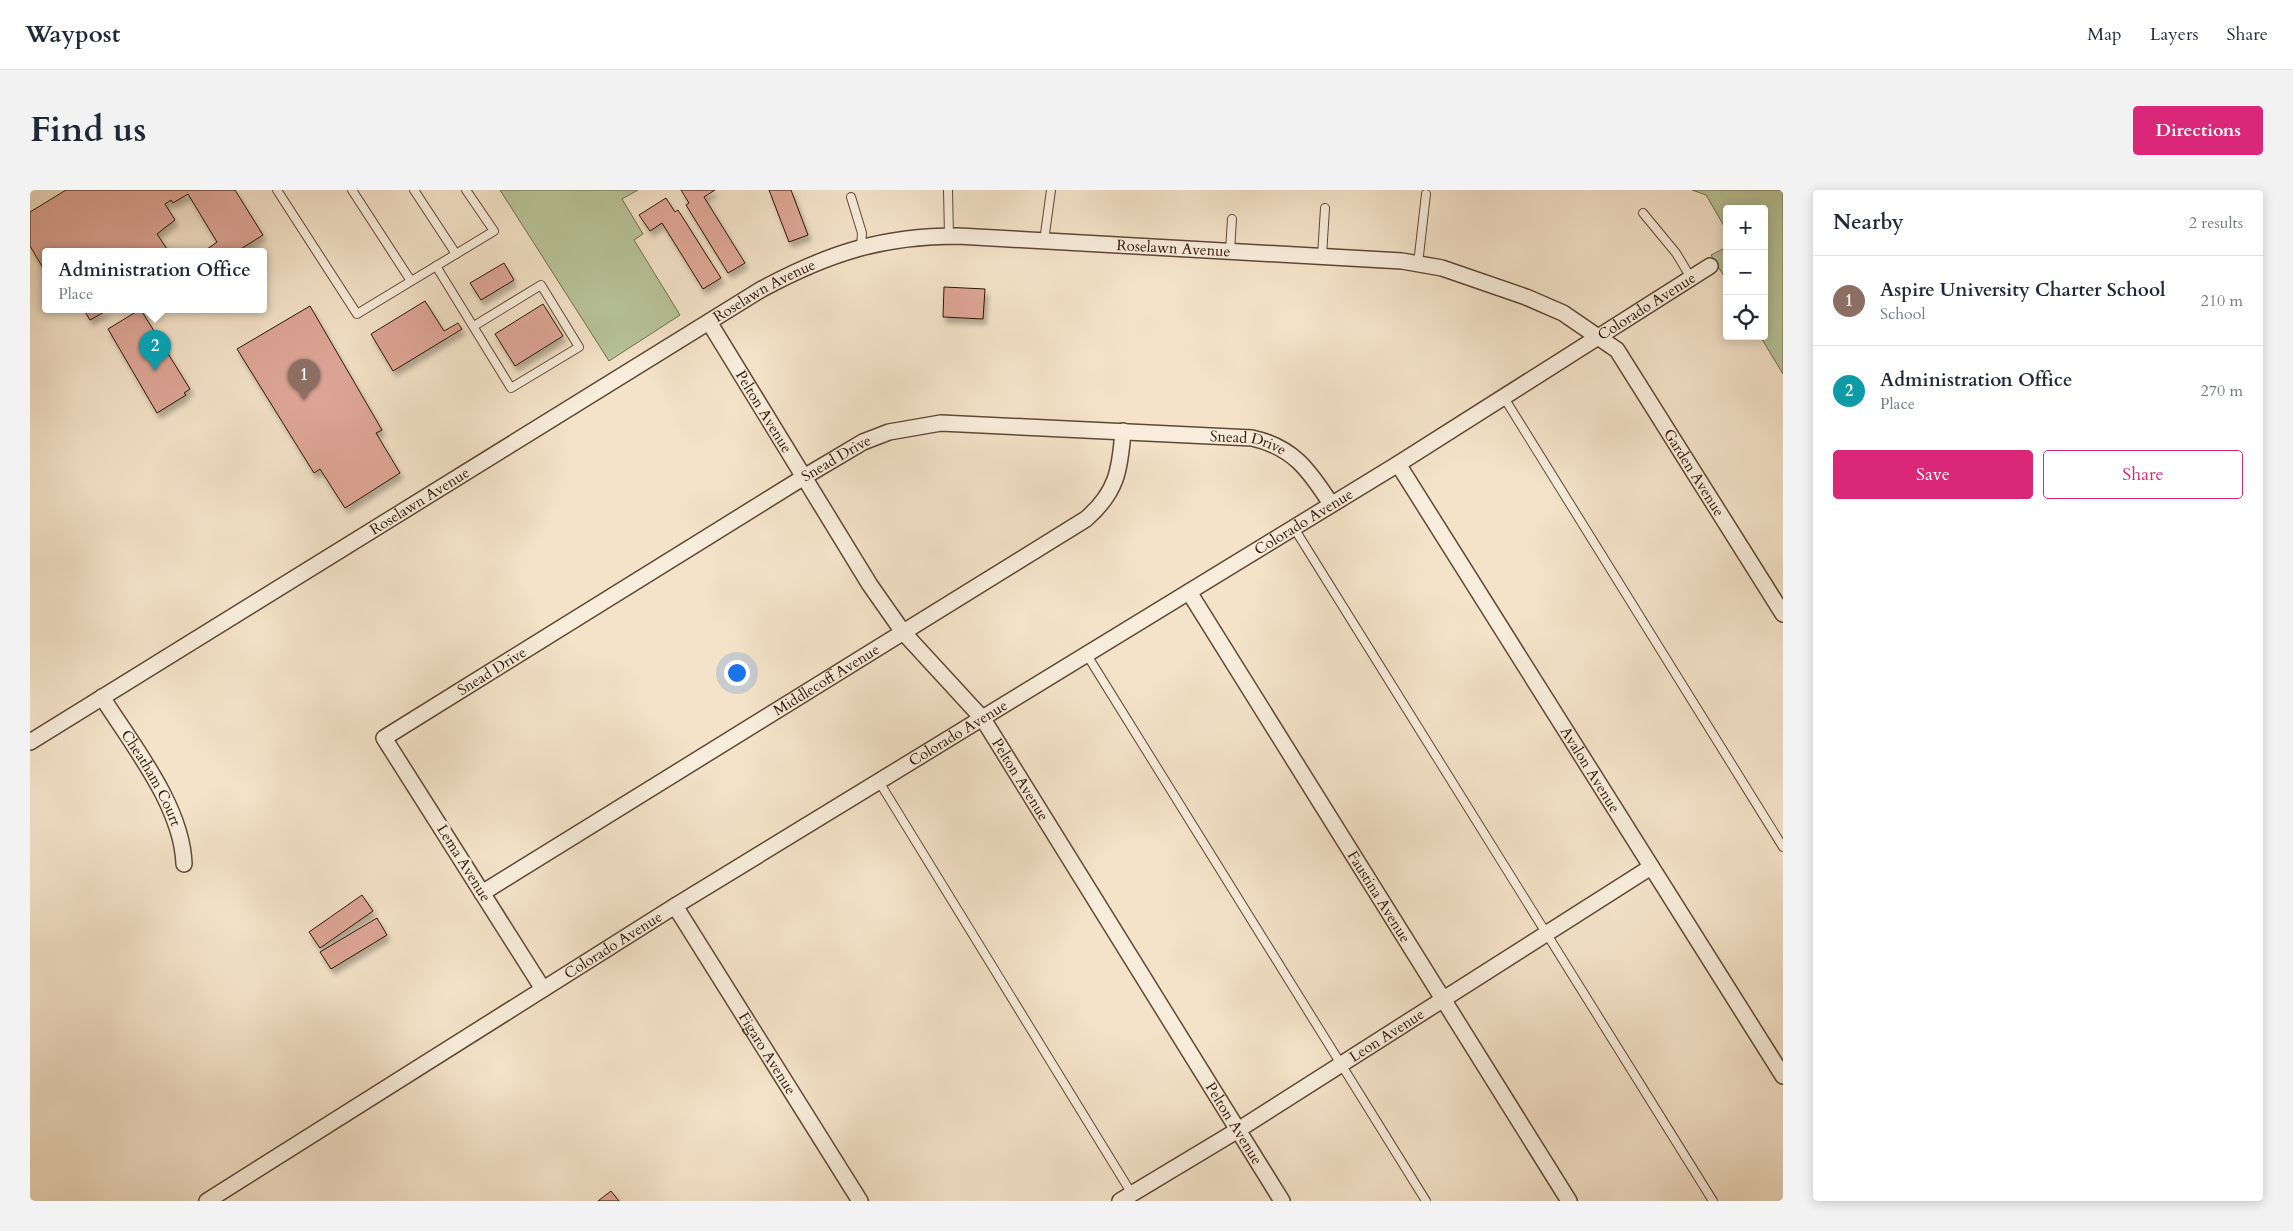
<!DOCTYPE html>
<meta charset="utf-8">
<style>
:root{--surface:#fff;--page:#f2f2f3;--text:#1f2937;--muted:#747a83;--line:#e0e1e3;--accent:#db2777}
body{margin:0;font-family:Cardo,serif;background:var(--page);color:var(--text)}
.controls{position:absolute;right:15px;top:15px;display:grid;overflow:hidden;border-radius:5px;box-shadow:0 2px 12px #0003}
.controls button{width:45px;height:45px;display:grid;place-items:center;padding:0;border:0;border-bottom:1px solid var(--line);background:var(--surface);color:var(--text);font:25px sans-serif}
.you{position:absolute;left:706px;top:482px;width:18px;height:18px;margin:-12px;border:4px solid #fff;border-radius:50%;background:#1a73e8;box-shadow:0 0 0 8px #1a73e833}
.badge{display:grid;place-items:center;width:32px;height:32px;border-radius:50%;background:var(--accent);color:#fff;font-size:16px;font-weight:700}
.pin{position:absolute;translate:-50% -41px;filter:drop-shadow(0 1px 2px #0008)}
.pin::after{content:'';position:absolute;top:26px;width:18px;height:15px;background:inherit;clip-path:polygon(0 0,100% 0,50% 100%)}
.popup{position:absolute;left:12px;top:58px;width:225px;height:65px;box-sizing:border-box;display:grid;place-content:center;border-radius:5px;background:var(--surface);filter:drop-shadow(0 1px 4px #0005);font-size:16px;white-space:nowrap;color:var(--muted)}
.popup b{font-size:19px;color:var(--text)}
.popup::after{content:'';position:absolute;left:50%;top:100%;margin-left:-10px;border:10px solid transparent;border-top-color:var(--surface)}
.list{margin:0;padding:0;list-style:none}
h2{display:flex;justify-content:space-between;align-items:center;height:65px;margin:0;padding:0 20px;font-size:21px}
h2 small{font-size:16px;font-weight:400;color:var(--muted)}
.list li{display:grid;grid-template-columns:32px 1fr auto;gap:15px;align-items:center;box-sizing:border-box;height:90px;padding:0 20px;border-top:1px solid var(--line)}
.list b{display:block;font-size:19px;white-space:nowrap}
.list p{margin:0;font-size:16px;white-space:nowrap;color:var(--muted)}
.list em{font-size:16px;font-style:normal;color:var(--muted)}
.actions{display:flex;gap:10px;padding:15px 20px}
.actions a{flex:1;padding:11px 0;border:1px solid var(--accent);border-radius:5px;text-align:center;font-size:18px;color:var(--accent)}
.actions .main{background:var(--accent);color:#fff}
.icon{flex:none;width:28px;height:28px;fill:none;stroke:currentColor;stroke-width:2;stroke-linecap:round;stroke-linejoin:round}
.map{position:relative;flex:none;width:1753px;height:1011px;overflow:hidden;border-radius:5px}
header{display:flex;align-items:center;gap:30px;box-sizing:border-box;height:70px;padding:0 25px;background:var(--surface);border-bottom:1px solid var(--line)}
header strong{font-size:24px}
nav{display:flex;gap:28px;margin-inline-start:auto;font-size:18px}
.intro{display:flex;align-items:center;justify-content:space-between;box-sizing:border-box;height:120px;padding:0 30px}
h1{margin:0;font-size:35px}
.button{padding:12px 22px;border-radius:5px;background:var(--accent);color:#fff;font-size:18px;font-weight:700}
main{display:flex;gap:30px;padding:0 30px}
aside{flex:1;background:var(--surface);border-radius:5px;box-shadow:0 2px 12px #0003}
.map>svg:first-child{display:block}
.green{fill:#b8c499;stroke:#736c4e}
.building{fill:#dea697;stroke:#2e1503;filter:url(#shadow)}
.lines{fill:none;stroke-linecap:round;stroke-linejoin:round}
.lane-casing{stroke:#604834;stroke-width:10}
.street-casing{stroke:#604834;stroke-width:18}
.lane{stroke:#f8eddc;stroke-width:8}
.street{stroke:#f8eddc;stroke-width:15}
.labels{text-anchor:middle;stroke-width:5;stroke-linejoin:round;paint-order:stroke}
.street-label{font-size:15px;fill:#2e1503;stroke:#f8eddc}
</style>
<header>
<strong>Waypost</strong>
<nav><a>Map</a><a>Layers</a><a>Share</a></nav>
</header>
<div class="intro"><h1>Find us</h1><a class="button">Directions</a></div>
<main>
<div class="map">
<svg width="1753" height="1011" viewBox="0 0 1753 1011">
<defs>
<filter id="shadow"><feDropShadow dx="3" dy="5.5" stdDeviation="2.5" flood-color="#0004"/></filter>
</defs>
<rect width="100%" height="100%" fill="#f4e3c9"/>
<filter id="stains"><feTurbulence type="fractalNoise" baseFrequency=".004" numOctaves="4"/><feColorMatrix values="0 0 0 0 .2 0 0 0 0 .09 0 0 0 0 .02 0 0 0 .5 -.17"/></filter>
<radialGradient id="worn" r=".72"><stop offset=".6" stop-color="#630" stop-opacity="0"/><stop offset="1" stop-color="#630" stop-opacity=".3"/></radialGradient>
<g class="green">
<path d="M470,0H608L592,9L613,44L604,50L650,125L579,171Z"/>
<path d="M1662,0H1753V184L1730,146H1734V19H1697V41L1676,5Z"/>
<path d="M1697,57V91L1681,65Z"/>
</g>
<g class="building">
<path d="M36,0H205L233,45L206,62H173L187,52L158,4L143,13L141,10L135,14L145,30L127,44L139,62H16V83L0,56V22Z"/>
<path d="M651,0H685L674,7L715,73L698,83L656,15L659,13Z"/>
<path d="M739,0H761L778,45L759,52Z"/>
<path d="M636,8L645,22L648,20L691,88L673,99L632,33L620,41L609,25Z"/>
<path d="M474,73L484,90L451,110L440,93Z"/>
<path d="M914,97L955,99L953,129L913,127Z"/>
<path d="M395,111L414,141L428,133L432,139L363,181L341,144Z"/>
<path d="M513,114L533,146L485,176L465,144Z"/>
<path d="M280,116L352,240L346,243L370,283L315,318L290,279L284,283L207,159Z"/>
<path d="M54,120H78L60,130Z"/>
<path d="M109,120H111L160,199L154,203L156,205L127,223L78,139Z"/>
<path d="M332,705L343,721L290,758L279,742Z"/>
<path d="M347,728L357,745L301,779L290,762Z"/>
<path d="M581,1001L589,1011H568Z"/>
</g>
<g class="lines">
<defs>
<g id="lane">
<path d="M247,0L327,124L464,41L436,0"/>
<path d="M322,0L381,91"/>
<path d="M384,0L426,64"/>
<path d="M918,0L919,46"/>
<path d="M821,7L832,43L831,56"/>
<path d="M1613,23L1646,63L1661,88"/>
<path d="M1014,51L1021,0"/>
<path d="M1200,61L1202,29"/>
<path d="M1292,66L1295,18"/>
<path d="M1388,74L1396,4"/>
<path d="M406,76L481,198L549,157L511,95L444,136"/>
<path d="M1473,206L1753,657"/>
<path d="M1264,338L1683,1011"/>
<path d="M1057,465L1396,1011"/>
<path d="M848,590L1102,1004"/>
</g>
<g id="street">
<path id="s1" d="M679,132L840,395L873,442L953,529L1252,1011"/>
<path id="s2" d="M1368,274L1753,886"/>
<path id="s3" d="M1159,402L1539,1011"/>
<path id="s4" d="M72,507C103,556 152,616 154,674"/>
<path id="s5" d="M0,552L732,99C799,63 852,46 928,46L1372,71L1412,78L1496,107L1533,123L1587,160L1753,424"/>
<path id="s6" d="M452,703L1056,329C1087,302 1090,280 1093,241"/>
<path id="s7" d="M645,716L830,1011"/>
<path id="s8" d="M513,799L354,548L774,287L833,252L859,242L911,233L1222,248C1263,257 1279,280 1301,314"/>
<path id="s9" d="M177,1011L645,716L1368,274L1680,76"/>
<path id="s10" d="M1090,1011L1208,940L1621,677"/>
</g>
</defs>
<use href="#lane" class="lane-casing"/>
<use href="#street" class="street-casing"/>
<use href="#lane" class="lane"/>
<use href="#street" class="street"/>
</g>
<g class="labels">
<g class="street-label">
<text dy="5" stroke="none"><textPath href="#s5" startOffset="1282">Roselawn Avenue</textPath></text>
<text dy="5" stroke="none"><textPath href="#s5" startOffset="862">Roselawn Avenue</textPath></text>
<text dy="5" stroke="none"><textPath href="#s9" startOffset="1695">Colorado Avenue</textPath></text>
<text dy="5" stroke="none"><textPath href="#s1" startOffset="105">Pelton Avenue</textPath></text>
<text dy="5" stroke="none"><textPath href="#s8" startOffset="1249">Snead Drive</textPath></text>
<text dy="5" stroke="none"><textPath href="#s8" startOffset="829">Snead Drive</textPath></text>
<text dy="5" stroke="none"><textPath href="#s5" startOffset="1891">Garden Avenue</textPath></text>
<text dy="5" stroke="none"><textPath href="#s5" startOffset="458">Roselawn Avenue</textPath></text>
<text dy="5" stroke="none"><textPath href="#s9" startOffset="1290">Colorado Avenue</textPath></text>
<text dy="5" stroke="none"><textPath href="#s8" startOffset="424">Snead Drive</textPath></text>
<text dy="5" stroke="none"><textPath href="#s6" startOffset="405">Middlecoff Avenue</textPath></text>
<text dy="5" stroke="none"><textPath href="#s9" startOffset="885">Colorado Avenue</textPath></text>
<text dy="5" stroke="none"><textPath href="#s2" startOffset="361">Avalon Avenue</textPath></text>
<text dy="5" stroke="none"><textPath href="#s4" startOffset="95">Cheatham Court</textPath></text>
<text dy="5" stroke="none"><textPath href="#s1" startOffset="555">Pelton Avenue</textPath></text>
<text transform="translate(434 673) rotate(58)" y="5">Lema Avenue</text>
<text dy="5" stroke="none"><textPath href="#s3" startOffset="359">Faustina Avenue</textPath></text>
<text dy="5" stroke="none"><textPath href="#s9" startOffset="480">Colorado Avenue</textPath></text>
<text dy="5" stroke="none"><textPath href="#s10" startOffset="314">Leon Avenue</textPath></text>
<text dy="5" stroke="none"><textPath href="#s7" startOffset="174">Figaro Avenue</textPath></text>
<text dy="5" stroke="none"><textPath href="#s1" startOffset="960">Pelton Avenue</textPath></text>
</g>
</g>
<rect width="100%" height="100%" filter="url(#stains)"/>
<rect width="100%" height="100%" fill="url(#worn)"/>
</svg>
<div class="controls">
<button>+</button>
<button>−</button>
<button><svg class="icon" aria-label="locate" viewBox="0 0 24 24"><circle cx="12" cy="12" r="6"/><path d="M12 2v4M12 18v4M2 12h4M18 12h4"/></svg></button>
</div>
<div class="you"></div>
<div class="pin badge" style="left:274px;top:210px;background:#8d6e63">1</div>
<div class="pin badge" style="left:125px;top:181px;background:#0f9aa8">2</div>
<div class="popup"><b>Administration Office</b>Place</div>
</div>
<aside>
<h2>Nearby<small>2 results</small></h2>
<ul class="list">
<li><span class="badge" style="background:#8d6e63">1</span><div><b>Aspire University Charter School</b><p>School</p></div><em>210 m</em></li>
<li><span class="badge" style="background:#0f9aa8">2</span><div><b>Administration Office</b><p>Place</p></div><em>270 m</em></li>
</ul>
<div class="actions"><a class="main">Save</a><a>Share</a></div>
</aside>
</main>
